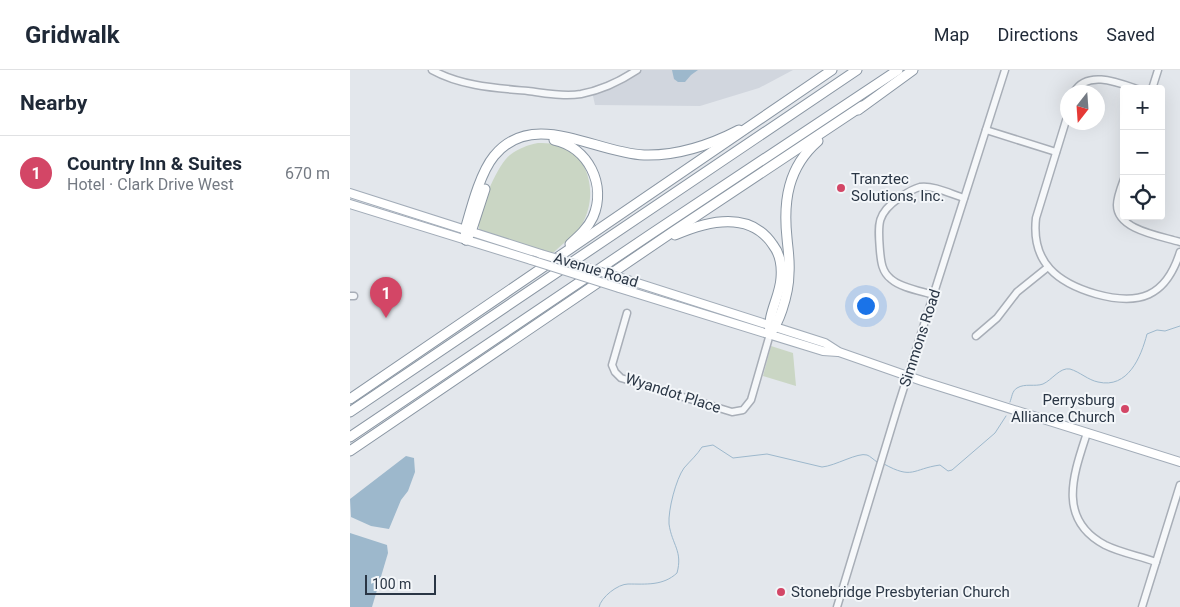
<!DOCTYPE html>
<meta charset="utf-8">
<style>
:root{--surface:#fff;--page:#f2f2f3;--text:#1f2937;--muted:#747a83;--line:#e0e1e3;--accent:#d34666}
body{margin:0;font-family:Roboto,sans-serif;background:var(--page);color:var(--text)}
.controls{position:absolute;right:15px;top:15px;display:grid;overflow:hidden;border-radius:5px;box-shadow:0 5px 20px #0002}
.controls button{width:45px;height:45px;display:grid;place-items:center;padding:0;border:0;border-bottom:1px solid var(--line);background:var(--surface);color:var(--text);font:25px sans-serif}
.compass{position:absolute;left:710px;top:15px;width:45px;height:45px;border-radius:50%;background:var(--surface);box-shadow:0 5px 20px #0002;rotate:197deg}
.scale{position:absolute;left:15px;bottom:12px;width:71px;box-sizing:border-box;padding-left:5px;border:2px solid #2a3645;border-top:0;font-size:14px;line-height:18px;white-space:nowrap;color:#2a3645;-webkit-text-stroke:4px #f3f6f9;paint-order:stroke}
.you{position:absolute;left:515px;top:235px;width:18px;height:18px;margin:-12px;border:4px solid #fff;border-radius:50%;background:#1a73e8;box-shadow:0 0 0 8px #1a73e833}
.badge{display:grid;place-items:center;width:32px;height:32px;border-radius:50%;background:var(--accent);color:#fff;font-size:16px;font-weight:700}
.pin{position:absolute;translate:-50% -41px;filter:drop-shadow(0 1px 2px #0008)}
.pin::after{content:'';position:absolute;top:26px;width:18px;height:15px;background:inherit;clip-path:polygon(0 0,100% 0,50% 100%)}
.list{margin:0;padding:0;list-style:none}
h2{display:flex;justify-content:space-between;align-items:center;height:65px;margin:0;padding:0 20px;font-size:21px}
h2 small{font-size:16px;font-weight:400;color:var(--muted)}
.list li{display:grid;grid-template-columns:32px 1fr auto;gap:15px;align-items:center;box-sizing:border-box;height:75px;padding:0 20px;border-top:1px solid var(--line)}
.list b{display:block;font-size:19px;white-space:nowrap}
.list p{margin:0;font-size:16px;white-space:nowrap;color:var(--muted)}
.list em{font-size:16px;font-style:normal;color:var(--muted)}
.icon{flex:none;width:28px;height:28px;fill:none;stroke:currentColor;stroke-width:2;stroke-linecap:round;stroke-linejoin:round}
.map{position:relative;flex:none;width:830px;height:537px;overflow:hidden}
header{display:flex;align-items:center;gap:30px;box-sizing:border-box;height:70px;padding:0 25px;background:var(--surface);border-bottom:1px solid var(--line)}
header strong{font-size:24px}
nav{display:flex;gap:28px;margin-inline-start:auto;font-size:18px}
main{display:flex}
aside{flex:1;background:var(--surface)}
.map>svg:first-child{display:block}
.built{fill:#d1d6de}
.green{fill:#cad6c4}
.water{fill:#9db8cc}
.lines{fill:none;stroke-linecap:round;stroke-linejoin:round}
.stream{stroke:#9db8cc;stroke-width:1}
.minor-casing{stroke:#a8aeb7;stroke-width:9}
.major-casing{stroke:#a2acb8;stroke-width:10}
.highway-casing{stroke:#8a96a3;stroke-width:11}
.minor{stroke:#f6f8fa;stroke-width:6}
.major{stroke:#fff;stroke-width:8}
.highway{stroke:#fff;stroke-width:9}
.major-bridge-casing{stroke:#a2acb8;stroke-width:10;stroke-linecap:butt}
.major-bridge{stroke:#fff;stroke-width:8}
.poi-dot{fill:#d34666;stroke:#f3f6f9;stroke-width:2}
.labels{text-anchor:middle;stroke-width:4;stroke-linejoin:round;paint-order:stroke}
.poi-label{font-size:15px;fill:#2a3645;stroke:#f3f6f9;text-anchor:start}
.street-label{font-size:15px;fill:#2a3645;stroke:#f3f6f9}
</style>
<header>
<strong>Gridwalk</strong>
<nav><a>Map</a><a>Directions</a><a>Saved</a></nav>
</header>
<main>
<aside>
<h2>Nearby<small></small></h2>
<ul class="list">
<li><span class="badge">1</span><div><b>Country Inn &amp; Suites</b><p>Hotel · Clark Drive West</p></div><em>670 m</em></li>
</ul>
</aside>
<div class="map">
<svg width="830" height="537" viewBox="0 0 830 537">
<rect width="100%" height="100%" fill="#e3e7ec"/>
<path class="built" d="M278,0H443L409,18L350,36L245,35L241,17L267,8Z"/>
<g class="green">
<path d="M188,73C193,73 199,73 204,74C241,82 249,127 231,156C224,166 211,175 203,183L130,162C129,158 128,154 129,150C131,135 148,94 160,85C169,78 178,75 188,73Z"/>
<path d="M421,276L443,283L446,316L413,306Z"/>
</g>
<g class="water">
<path d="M322,0H348L341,5L335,12H328L324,9Z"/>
<path d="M56,386L64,388L65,402L58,421L51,430L39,459L21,456L1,447L0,429Z"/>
<path d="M0,463L37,475L38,483L22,537H0Z"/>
</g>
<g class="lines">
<g class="stream">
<path d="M660,332C662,327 662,321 667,318C675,313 685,317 693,314C702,310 710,297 720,299C730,302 738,310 748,312C778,319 791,287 797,264L807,260L815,261L830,256"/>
<path d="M534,394C563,410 562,399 590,395L598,401L602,400L645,363L656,346"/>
<path d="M249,537C251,527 268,514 278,514C296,514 313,516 327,503C333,481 322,475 319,454C318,440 326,409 334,398C340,391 347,385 352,377L363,375L383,388L417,384L472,397C485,396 508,382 517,385C520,386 524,390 527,392"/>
</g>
<defs>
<g id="minor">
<path d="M82,0C111,16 145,18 178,21C195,23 213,27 231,24C252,20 269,12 287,0"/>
<path d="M802,19L808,0"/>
<path d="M724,22C737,0 767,12 787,19"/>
<path d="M718,44L686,148C681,193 708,213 746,224C789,236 816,227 830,182"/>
<path d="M636,60L706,82"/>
<path d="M774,109C771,117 767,127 767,135C767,160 811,166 830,172"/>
<path d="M584,225C571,221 551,218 541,209C532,202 531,192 530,181C528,155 526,144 549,128C555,124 562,119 570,117C583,115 601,124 614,128"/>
<path d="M0,226H4"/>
<path d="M277,243L262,295L265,302L271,308L382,342L393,340L401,330L420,264"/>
<path d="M626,266L647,248L667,222L698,197"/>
<path d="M737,363C724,403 706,449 755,475C771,483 790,486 806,492"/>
<path d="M487,537L548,336L655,0"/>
<path d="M792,537L830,415"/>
</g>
<g id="major">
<path d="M0,123L191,184"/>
<path d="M0,134L181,190"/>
<path d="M278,210L475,273L489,282L572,311L830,392"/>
<path d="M269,218L473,281L488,282"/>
</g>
<g id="highway">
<path d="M508,40L563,0"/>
<path d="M204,70C238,77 257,115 243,147C238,158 229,166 220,174"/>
<path d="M325,165C357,151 400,140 423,175C430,184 432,196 431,208C430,227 417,244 420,264"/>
<path d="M116,170L115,160C121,139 130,103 144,86C183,38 245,83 294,85C327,86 360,75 389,60"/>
<path d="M116,170L121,162L135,119"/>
<path d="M420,264C426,256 429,249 432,240C436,228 439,215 439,203C440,191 438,180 437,168C433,131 438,97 468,71"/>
<path d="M0,329L482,0"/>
<path d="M0,342L507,0"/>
<path d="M0,367L301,164L548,0"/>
<path d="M0,381L324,161L512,36"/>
</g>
</defs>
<use href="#minor" class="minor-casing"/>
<use href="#major" class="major-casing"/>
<use href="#highway" class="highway-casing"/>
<use href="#minor" class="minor"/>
<use href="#major" class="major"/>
<use href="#highway" class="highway"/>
<defs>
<g id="major-bridge">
<path d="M191,184L278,210"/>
<path d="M181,190L269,218"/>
</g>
</defs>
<use href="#major-bridge" class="major-bridge-casing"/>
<use href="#major-bridge" class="major-bridge"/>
</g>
<g class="poi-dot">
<circle cx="491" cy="118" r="5"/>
<circle cx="775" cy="339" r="5"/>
<circle cx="431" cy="522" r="5"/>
</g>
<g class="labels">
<g class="poi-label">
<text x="501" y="114">Tranztec<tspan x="501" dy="17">Solutions, Inc.</tspan></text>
<text x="765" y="335" text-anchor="end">Perrysburg<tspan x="765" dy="17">Alliance Church</tspan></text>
<text x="441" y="527">Stonebridge Presbyterian Church</text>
</g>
<g class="street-label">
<text transform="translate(246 200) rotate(17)" y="5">Avenue Road</text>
<text transform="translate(570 268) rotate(-72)" y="5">Simmons Road</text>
<text transform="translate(323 323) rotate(18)" y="5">Wyandot Place</text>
</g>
</g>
</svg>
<div class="controls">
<button>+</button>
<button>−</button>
<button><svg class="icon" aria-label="locate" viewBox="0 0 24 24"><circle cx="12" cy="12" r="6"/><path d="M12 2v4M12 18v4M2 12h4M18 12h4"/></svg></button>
</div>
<svg class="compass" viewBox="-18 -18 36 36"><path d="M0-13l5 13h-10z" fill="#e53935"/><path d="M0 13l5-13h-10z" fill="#747a83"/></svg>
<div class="scale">100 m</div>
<div class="you"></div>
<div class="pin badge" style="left:36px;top:248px">1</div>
</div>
</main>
